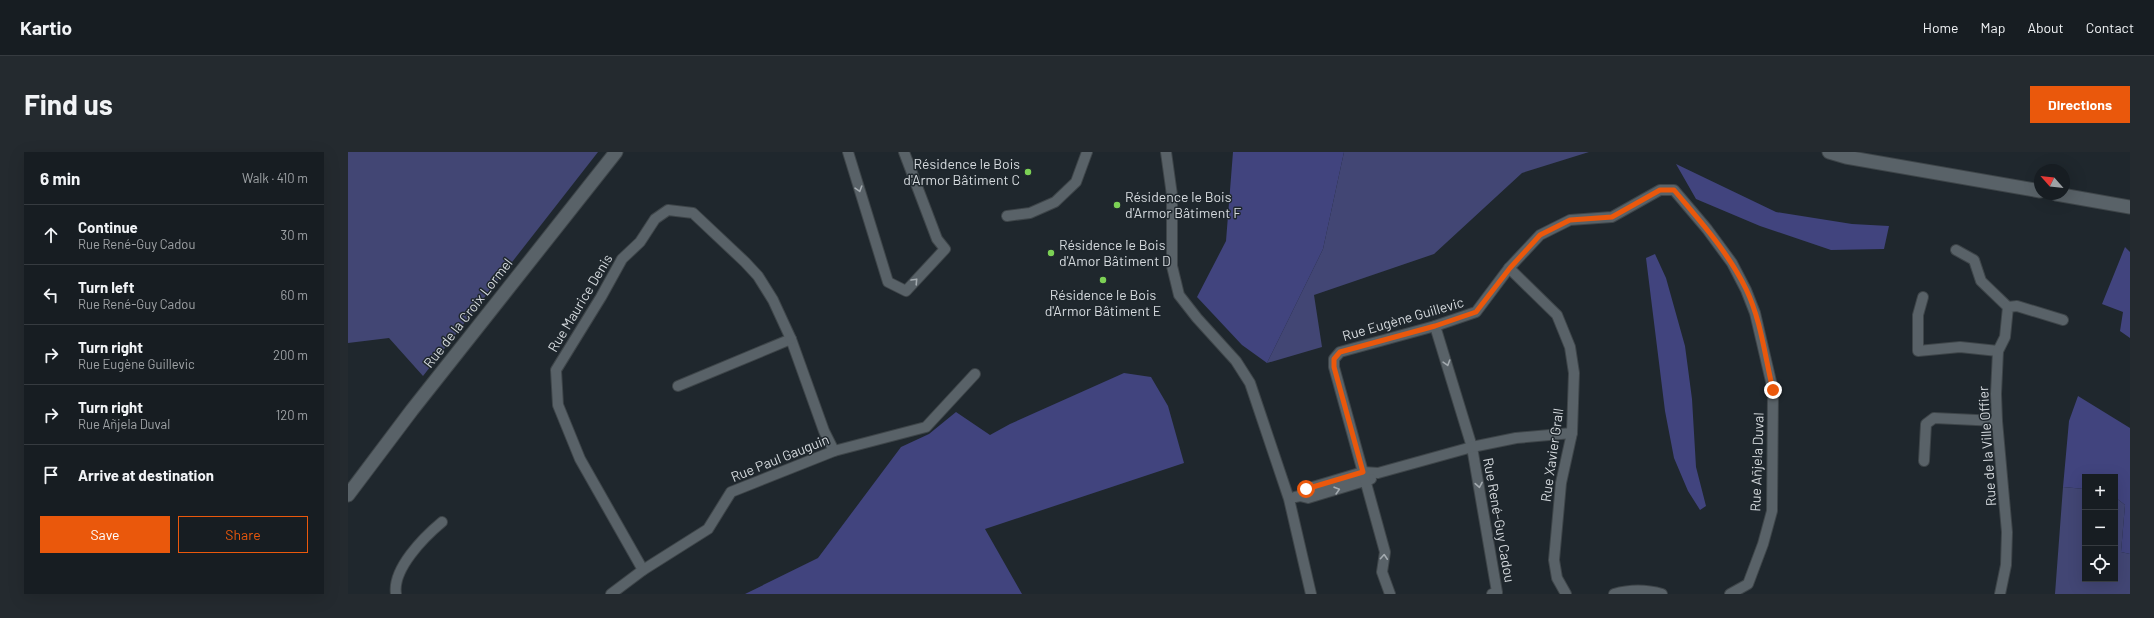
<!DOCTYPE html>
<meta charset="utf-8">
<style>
:root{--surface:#171d22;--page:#242a2f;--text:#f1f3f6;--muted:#9ea2a5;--line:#363b40;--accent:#ea580c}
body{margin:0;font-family:Barlow,sans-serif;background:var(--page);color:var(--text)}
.controls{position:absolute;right:12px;bottom:12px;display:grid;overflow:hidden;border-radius:0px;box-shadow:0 4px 16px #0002}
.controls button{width:36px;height:36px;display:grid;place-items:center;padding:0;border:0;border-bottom:1px solid var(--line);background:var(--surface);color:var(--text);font:20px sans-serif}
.compass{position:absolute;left:1686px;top:12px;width:36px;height:36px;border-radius:50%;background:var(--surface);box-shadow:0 4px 16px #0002;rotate:297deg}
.stop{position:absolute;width:12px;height:12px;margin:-9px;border:3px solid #ea580c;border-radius:50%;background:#fff}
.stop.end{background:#ea580c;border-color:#fff;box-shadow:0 1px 4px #0008}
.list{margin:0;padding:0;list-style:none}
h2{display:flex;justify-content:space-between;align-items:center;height:52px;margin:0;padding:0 16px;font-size:17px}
h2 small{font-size:13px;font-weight:400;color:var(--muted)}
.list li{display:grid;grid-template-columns:26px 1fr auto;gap:12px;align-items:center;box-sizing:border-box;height:60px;padding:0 16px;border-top:1px solid var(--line)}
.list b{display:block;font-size:15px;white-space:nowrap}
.list p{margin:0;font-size:13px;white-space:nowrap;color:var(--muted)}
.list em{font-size:13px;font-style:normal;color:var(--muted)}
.actions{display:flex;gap:8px;padding:12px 16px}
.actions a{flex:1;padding:9px 0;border:1px solid var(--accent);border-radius:0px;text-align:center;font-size:14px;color:var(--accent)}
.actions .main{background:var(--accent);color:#fff}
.icon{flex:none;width:22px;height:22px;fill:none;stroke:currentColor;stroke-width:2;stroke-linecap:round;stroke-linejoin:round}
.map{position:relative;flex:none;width:1782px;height:442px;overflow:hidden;border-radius:0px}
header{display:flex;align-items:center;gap:24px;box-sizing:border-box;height:56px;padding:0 20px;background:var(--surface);border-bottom:1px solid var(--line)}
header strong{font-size:19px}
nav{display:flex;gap:22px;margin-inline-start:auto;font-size:14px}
.intro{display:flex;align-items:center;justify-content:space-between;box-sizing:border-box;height:96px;padding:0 24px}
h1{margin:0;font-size:28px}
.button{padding:10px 18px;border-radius:0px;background:var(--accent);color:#fff;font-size:14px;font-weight:700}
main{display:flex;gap:24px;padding:0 24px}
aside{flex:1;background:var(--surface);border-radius:0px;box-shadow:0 4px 16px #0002}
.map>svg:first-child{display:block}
.green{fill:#424674}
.forest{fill:#41447e}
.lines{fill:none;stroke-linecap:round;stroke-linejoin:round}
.minor-casing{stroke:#3e4549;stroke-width:12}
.tertiary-casing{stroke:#3e4549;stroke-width:15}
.minor{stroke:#596268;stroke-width:10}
.tertiary{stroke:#596268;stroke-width:13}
.oneway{stroke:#a3aaaf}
.route{stroke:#ea580c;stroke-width:5}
.poi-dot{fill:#7cd155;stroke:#1f272d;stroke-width:1.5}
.labels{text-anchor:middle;stroke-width:3;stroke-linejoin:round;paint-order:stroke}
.poi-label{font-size:14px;fill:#d5dade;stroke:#1f272d;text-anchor:start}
.street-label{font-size:14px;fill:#d5dade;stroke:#1f272d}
</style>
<header>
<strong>Kartio</strong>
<nav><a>Home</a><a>Map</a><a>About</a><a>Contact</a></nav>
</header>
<div class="intro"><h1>Find us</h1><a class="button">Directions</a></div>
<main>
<aside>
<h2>6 min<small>Walk · 410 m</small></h2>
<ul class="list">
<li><svg class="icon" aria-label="ahead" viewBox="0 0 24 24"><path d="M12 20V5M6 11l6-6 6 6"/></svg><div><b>Continue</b><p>Rue René-Guy Cadou</p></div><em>30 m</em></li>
<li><svg class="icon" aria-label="left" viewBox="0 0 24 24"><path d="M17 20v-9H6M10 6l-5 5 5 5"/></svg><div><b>Turn left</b><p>Rue René-Guy Cadou</p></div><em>60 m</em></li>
<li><svg class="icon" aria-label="right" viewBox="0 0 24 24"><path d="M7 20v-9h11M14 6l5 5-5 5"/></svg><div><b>Turn right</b><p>Rue Eugène Guillevic</p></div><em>200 m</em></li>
<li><svg class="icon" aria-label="right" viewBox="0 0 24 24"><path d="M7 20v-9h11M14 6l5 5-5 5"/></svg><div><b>Turn right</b><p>Rue Añjela Duval</p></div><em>120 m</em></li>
<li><svg class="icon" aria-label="arrive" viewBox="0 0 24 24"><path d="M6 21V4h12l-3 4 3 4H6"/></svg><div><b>Arrive at destination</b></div></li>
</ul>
<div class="actions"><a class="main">Save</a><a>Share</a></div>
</aside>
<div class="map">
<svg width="1782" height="442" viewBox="0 0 1782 442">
<rect width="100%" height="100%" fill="#1f272d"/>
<g class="green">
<path d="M0,0H250L75,224L41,186L0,191Z"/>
<path d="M996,0H1241L1174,21L1086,102L966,143L974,195L919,211L975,97Z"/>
<path d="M1715,335L1737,337V427H1767V345L1777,353L1773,400L1782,402V442H1707Z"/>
</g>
<g class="forest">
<path d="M885,0H996L975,97L919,211L894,193L849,145L878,89Z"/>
<path d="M1328,12L1428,60L1504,72L1541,74L1536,97L1483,98L1412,74L1348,47Z"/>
<path d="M1777,95L1782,100V186L1772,179L1775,160L1754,152Z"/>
<path d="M1307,102L1318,126L1337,194L1344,247L1348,315L1358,354L1352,358L1340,339L1326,306L1317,259L1298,106Z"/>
<path d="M776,221L803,225L820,254L836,311L637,377L674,442H397L470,406L553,295L581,282L608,260L642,283L662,272Z"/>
<path d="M1730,244L1782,276V402L1773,400L1777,353L1767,345V325H1737V337L1715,335L1721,269Z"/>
</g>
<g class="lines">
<defs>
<g id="minor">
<path d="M500,0L540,130L558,139L597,97L589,87L556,0"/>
<path d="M818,0L824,43V114L831,143L849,166L888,209L902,231L941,347L963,442"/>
<path d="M659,64L682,61L707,50L728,30L739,0"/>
<path d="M1608,98L1626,108L1633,129L1660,155"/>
<path d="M1161,116L1209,163L1222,195L1226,221L1224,281L1213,331L1206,408L1209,426L1218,442"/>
<path d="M1575,145L1570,163V199L1612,195L1650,199"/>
<path d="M1087,174L1124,295L1149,440L1144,442"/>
<path d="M330,234L443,187L476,279L486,299"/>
<path d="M1576,309L1578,272L1586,266L1649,269"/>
<path d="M952,344L958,337L1015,320L1030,321L1124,295L1168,286L1224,281"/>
<path d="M947,345L952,344L960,346L1023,327"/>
<path d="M295,418L232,307L210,253L208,218L253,145L274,107L292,90L307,67L320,58L345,61L397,110L410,124L425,148L443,187"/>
<path d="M48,442C44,417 76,385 94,370"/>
<path d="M263,442L295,418L360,377L383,340L486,299L578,275L627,222"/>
<path d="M1042,442L1034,420L1037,400L986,215V207L992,200L1087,174L1128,160L1161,116L1192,83L1222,68L1264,65L1312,38H1326L1359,77L1384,111L1398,138L1407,161L1425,238L1424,359L1415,392L1400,432L1382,442"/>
<path d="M1266,442C1283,437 1297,437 1314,442"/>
<path d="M1652,442L1658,413L1659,380L1649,269L1648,242L1650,199L1657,185L1660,155L1669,154L1715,168"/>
</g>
<g id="tertiary">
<path d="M1481,0L1498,5L1692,39"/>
<path d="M1708,42L1782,55"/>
<path d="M0,343L64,258L268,0"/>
</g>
</defs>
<use href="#minor" class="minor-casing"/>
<use href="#tertiary" class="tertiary-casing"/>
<use href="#minor" class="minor"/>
<use href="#tertiary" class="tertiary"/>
</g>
<defs><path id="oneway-chevron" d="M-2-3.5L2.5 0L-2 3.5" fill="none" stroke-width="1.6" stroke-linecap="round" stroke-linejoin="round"/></defs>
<g class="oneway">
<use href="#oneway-chevron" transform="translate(511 37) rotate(73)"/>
<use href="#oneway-chevron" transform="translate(567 129) rotate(-47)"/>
<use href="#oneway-chevron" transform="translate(1099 211) rotate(73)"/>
<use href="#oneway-chevron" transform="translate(1131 333) rotate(80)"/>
<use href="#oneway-chevron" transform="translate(989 338) rotate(-16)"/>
<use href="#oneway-chevron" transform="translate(1036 405) rotate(-86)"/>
</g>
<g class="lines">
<path class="route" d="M958,337L1015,320L986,215V207L992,200L1087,174L1128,160L1162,116L1192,83L1222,68L1264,65L1312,38H1326C1352,69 1380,100 1398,137C1413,168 1417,205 1425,238"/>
</g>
<g class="poi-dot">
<circle cx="680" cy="20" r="4"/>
<circle cx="769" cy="53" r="4"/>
<circle cx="703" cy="101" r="4"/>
<circle cx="755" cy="128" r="4"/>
</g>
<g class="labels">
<g class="poi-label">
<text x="672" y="17" text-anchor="end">Résidence le Bois<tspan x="672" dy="16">d'Armor Bâtiment C</tspan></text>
<text x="777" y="50">Résidence le Bois<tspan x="777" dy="16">d'Armor Bâtiment F</tspan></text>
<text x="711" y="98">Résidence le Bois<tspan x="711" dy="16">d'Amor Bâtiment D</tspan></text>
<text x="755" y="148" text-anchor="middle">Résidence le Bois<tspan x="755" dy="16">d'Armor Bâtiment E</tspan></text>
</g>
<g class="street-label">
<text transform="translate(232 151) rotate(-59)" y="5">Rue Maurice Denis</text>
<text transform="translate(120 161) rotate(-52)" y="5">Rue de la Croix Lormel</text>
<text transform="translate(1055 167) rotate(-16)" y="5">Rue Eugène Guillevic</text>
<text transform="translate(1639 294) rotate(-94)" y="5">Rue de la Ville Offier</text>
<text transform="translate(1204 303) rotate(-82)" y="5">Rue Xavier Grall</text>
<text transform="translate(432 306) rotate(-22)" y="5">Rue Paul Gauguin</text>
<text transform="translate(1409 310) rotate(-88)" y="5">Rue Añjela Duval</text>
<text transform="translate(1151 368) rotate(80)" y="5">Rue René-Guy Cadou</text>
</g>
</g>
</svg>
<div class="controls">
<button>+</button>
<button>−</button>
<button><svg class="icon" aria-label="locate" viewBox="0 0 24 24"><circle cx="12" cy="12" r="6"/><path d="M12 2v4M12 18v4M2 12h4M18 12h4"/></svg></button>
</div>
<svg class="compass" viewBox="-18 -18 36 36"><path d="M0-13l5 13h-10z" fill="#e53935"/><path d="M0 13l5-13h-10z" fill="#9ea2a5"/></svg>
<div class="stop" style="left:958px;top:337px"></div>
<div class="stop end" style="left:1425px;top:238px"></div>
</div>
</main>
